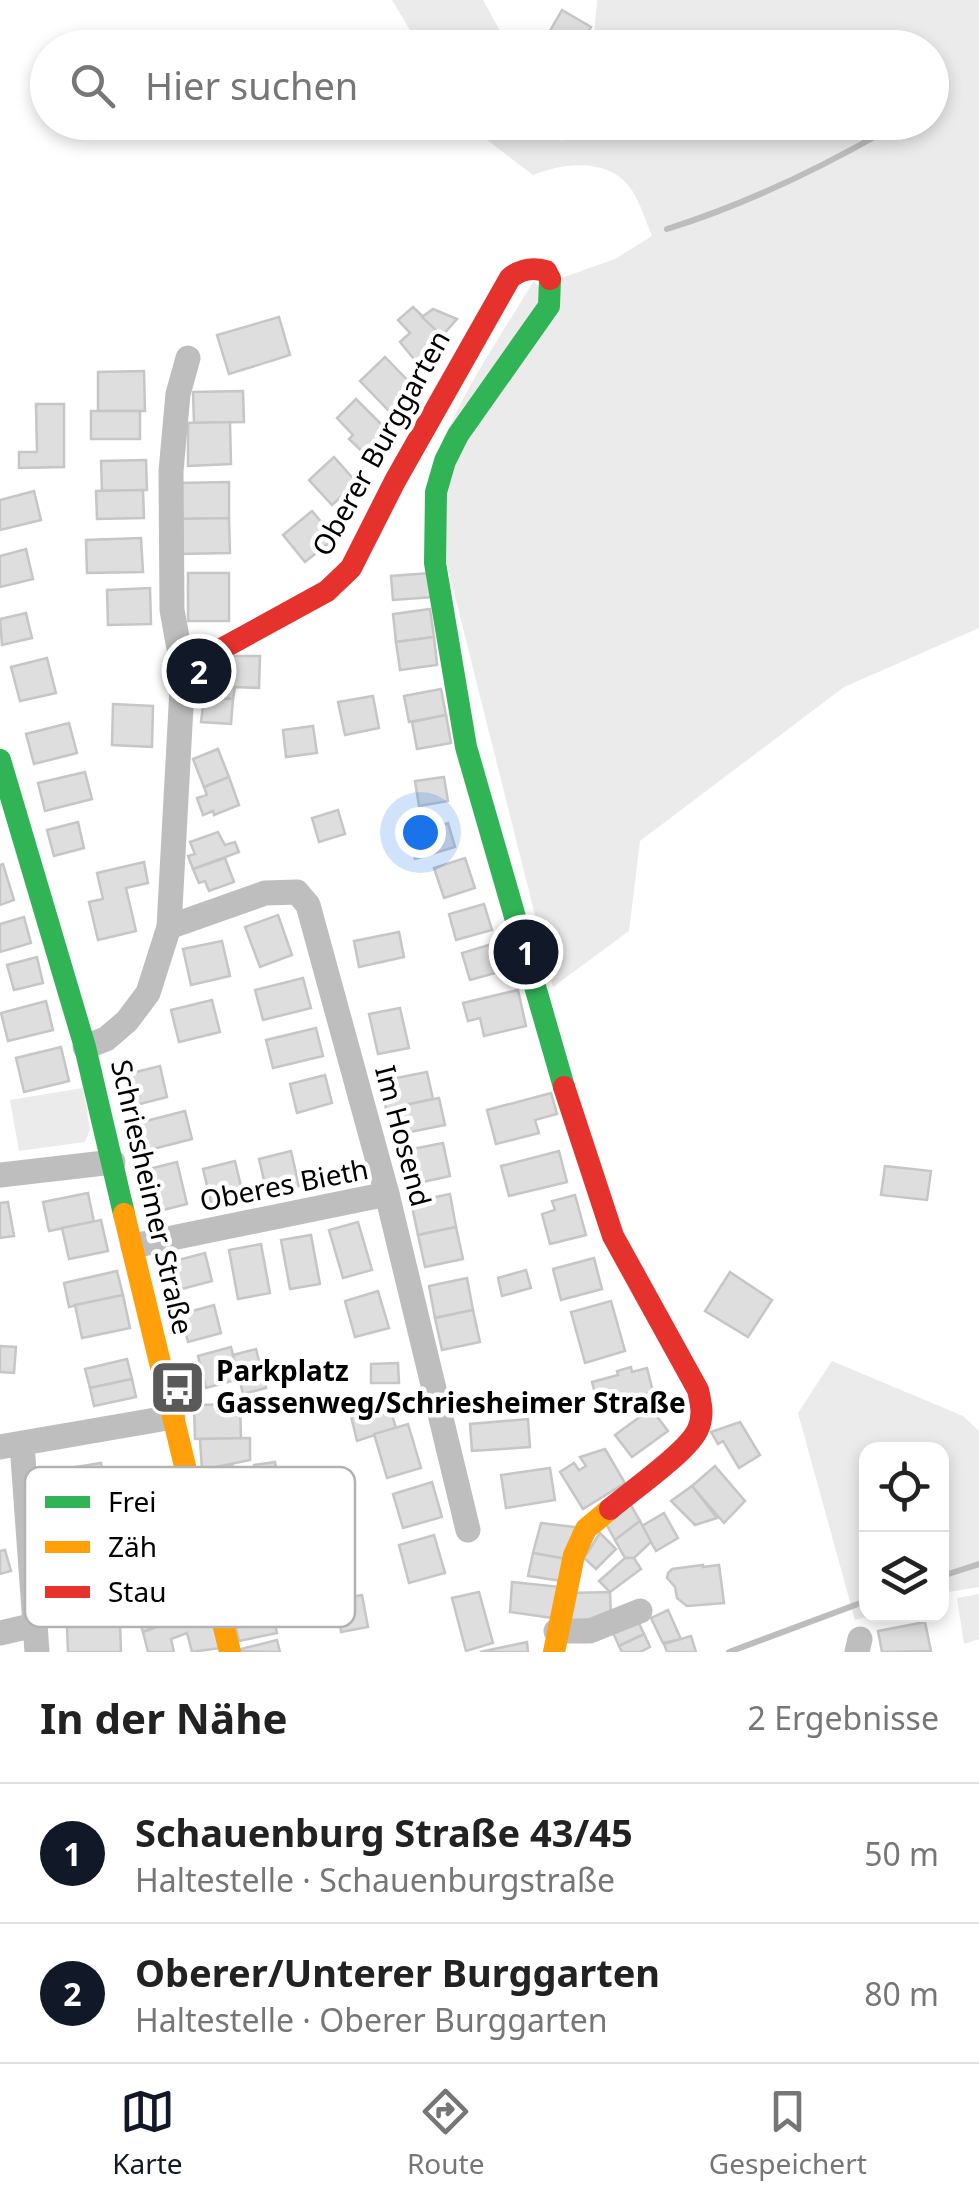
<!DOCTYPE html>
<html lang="de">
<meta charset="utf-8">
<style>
:root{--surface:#fff;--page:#f2f2f2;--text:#222;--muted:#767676;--line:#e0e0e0;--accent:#111827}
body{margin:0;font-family:"Noto Sans",sans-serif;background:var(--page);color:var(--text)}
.controls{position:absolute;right:30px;bottom:30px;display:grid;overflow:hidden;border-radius:20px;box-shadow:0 5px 15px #0003}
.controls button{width:90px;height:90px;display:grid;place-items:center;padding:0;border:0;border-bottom:2px solid var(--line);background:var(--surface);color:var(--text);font:50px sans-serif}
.you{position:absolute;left:420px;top:832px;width:35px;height:35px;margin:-25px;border:8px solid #fff;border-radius:50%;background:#1a73e8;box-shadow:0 0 0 15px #1a73e833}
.badge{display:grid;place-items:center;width:65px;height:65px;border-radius:50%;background:var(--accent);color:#fff;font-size:32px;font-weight:700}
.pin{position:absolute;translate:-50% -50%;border:5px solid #fff;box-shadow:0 2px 10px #0006}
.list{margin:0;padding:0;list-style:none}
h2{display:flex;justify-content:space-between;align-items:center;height:130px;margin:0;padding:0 40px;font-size:42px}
h2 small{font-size:32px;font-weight:400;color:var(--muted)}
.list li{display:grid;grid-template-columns:65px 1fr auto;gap:30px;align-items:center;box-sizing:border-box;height:140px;padding:0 40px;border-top:2px solid var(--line)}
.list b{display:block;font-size:38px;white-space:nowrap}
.list p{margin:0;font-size:32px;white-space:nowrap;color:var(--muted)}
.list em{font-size:32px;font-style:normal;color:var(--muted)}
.icon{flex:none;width:55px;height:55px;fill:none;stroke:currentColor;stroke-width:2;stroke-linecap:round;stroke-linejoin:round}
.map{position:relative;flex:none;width:979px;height:1652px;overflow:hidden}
.search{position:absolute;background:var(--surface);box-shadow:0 5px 15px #0003;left:30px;right:30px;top:30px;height:110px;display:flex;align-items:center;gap:25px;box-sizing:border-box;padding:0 35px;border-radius:55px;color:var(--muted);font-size:38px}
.sheet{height:410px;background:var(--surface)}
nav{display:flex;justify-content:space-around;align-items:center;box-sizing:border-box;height:140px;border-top:2px solid var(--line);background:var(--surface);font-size:28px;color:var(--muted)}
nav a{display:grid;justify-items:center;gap:5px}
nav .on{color:var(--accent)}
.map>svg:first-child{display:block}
.green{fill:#ebebeb}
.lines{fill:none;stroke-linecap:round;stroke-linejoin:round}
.stream{stroke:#bdbdbd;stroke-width:6}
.building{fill:#dedede;stroke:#c6c6c6;stroke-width:2.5}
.street{stroke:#bebebe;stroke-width:25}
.fast{stroke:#30b455;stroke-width:22}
.slow{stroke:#ff9f0a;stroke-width:22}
.jam{stroke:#e5322d;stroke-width:22}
.labels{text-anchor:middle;stroke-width:9;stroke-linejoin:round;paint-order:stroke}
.street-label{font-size:28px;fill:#000;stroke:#fff}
.poi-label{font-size:28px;font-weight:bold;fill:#000;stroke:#fff;text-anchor:start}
.key{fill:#fff;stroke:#b2b2b2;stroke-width:2.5}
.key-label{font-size:28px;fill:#000}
</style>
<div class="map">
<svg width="979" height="1652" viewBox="0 0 979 1652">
<rect width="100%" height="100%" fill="#fff"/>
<g class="green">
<path d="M392,0H483L509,47H420Z"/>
<path d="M597,0H979V628L844,687L640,841L629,931L553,987L428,489C446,413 493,349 533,282L539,286L615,259L652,236C646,222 641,205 633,192C612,157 565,162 533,175L465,123H551L562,142L569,123L932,122V48L593,47Z"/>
<path d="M83,1088L90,1129L85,1142L19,1151L10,1100Z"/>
<path d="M832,1361L963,1416L979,1431V1587L942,1593V1450H866V1614L874,1615L855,1620L798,1413Z"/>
<path d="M979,1594V1639L964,1644L957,1598Z"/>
</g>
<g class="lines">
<g class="stream">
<path d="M667,229C744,205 815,171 885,131"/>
<path d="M942,1576L979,1564"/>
<path d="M729,1652L866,1601"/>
</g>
</g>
<g class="building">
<path d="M562,10L591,27L579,48H566L547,36Z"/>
<path d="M413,307L446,339L418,364L400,342L410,333L398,320Z"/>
<path d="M433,309L457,319L442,336L422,317Z"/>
<path d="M279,317L290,355L229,374L217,335Z"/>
<path d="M385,357L414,387L389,411L360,381Z"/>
<path d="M144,371L145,411H98V372Z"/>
<path d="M243,391L244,422L194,423L193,392Z"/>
<path d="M356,399L393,436L370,459L349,439L353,435L337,418Z"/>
<path d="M36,404H64V467L19,468V452H37Z"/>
<rect x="91" y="411" width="49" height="28"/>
<path d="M230,422L231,464L188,466V423Z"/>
<path d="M334,457L357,483L332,505L309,480Z"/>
<path d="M146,460L147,490L102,491L101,461Z"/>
<path d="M229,482V518L178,519L177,483Z"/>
<path d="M143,490L144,518L97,519L96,491Z"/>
<path d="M34,491L41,520L0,530V500Z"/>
<path d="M312,511L335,538L305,562L283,535Z"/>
<path d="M229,518L230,553L179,554L178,519Z"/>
<path d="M141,538L143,572L87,573L86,540Z"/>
<path d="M26,549L33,579L0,587V556Z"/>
<rect x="188" y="573" width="41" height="48"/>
<path d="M431,573L433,597L393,600L391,576Z"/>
<path d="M150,588L151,624L108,625L107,590Z"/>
<path d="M430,609L434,637L396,642L393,614Z"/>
<path d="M26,613L32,638L2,645L0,619Z"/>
<path d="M434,637L437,665L400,670L396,642Z"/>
<path d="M235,656H260L259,688L235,687L233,699L204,698L206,673Z"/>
<path d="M47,658L56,693L20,701L11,667Z"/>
<path d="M441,689L446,715L409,722L404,696Z"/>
<path d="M373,696L379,728L345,735L338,702Z"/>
<path d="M204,698L233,699L231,724L201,722Z"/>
<path d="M113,704L153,706L152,747L112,745Z"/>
<path d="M446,715L451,743L417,749L412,722Z"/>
<path d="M69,723L77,753L34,764L26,734Z"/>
<path d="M313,726L317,753L286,757L283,730Z"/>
<path d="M218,749L229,777L204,787L193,759Z"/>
<path d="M85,772L92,799L45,811L38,783Z"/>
<path d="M229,777L239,805L214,815L213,811L203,815L197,798L207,795L204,787Z"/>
<path d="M444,777L448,801L419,806L415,781Z"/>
<path d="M338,810L345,834L319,842L312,818Z"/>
<path d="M78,822L84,848L54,856L47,830Z"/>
<path d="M448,823L455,847L415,859L408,835Z"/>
<path d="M218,832L225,845L235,842L239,852L193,869L188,856L195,854L190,842Z"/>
<path d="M225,858L234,882L209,891L205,881L199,883L193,869Z"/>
<path d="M465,858L475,888L444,898L434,868Z"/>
<path d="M144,862L148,883L126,888L136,931L98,940L89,902L103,899L97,873Z"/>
<path d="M3,864L14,900L0,905V865Z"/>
<path d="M484,904L492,930L456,940L449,914Z"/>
<path d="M278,915L292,955L260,967L245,927Z"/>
<path d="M24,917L31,943L0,952V924Z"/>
<path d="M399,932L404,957L359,967L354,941Z"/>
<path d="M222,941L230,976L191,985L183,949Z"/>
<path d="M495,943L503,971L470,980L462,953Z"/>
<path d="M37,957L43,983L14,990L7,965Z"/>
<path d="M303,978L311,1008L263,1020L255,990Z"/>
<path d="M518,990L526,1026L484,1036L480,1018L468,1021L463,1003Z"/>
<path d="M212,1000L220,1032L179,1042L171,1010Z"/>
<path d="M46,1001L53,1030L8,1041L1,1013Z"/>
<path d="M400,1008L409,1048L378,1054L369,1014Z"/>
<path d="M316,1028L323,1056L273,1068L266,1040Z"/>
<path d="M61,1047L69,1081L24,1092L16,1058Z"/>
<path d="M160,1066L167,1097L136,1105L128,1074Z"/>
<path d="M427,1072L433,1099L386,1109L381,1081Z"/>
<path d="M325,1075L332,1103L297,1113L290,1084Z"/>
<path d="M551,1093L557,1114L535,1120L539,1133L496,1144L487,1110Z"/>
<path d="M439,1098L445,1125L400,1134L395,1107Z"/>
<path d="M185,1111L192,1139L145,1151L138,1123Z"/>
<path d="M443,1143L450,1176L409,1185L402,1151Z"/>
<path d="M291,1151L299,1186L267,1193L259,1159Z"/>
<path d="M559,1151L567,1182L509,1196L501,1166Z"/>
<path d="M235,1161L244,1199L212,1207L203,1169Z"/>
<path d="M177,1162L187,1204L155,1212L145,1170Z"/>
<path d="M885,1166L931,1171L927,1200L881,1195Z"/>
<path d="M88,1193L94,1222L49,1231L43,1202Z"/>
<path d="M450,1194L456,1227L418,1235L411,1202Z"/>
<path d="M575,1195L586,1235L550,1244L542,1214L555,1210L552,1201Z"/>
<path d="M8,1202L14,1236L0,1238V1203Z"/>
<path d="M101,1220L108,1251L69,1259L62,1228Z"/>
<path d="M358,1222L372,1270L343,1278L329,1230Z"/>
<path d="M456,1227L463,1259L425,1267L418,1235Z"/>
<path d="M311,1235L320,1284L290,1289L281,1240Z"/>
<path d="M261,1244L270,1293L238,1299L229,1250Z"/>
<path d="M205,1253L212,1281L174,1291L167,1263Z"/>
<path d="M594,1258L602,1289L561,1300L553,1269Z"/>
<path d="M526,1270L531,1288L502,1296L498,1278Z"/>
<path d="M117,1271L123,1295L69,1307L64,1283Z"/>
<path d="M730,1272L772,1300L748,1337L705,1311Z"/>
<path d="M467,1278L473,1310L435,1318L429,1286Z"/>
<path d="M378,1291L389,1328L355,1337L345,1301Z"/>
<path d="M123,1295L130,1328L82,1338L75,1305Z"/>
<path d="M611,1301L625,1351L585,1363L571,1312Z"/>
<path d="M214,1305L221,1333L188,1342L181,1314Z"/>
<path d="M473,1310L480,1342L442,1350L435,1318Z"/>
<path d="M0,1346L16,1347L14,1373L0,1372Z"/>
<path d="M231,1347L239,1379L206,1388L198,1356Z"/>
<path d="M256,1349L266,1388L243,1394L233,1355Z"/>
<path d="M127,1359L132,1379L90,1388L85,1369Z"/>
<path d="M398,1363L399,1383H371V1364Z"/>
<path d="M631,1367L632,1372L647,1368L653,1392L646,1394L648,1401L624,1408L621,1399L598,1405L592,1382L618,1375L617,1371Z"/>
<path d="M132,1379L136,1397L94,1406L90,1388Z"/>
<path d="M240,1404L241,1438L195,1439L194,1405Z"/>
<path d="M350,1412L373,1415L391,1412L396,1428L357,1441Z"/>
<path d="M645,1413L655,1414L668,1431L632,1457L615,1435Z"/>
<path d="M528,1419L530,1447L472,1451L470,1424Z"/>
<path d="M740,1422L760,1455L739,1468L723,1441L718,1444L711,1432Z"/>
<path d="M408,1424L421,1468L387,1478L374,1434Z"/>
<path d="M250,1438V1460L202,1470L200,1439Z"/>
<path d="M605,1449L625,1483L583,1509L560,1472L574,1463L579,1470L586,1466L580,1457Z"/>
<path d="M275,1462L280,1489L258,1492L254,1465Z"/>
<path d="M101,1463L106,1490L68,1497L63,1469Z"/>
<path d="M232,1464L238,1493L208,1499L202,1470Z"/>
<path d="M715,1466L745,1501L724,1523L692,1486Z"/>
<path d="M550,1468L555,1500L506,1508L501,1475Z"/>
<path d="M432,1482L442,1517L403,1528L393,1494Z"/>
<path d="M692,1486L717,1518L695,1525L671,1501Z"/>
<path d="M629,1502L640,1521L615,1540L605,1522Z"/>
<path d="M664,1513L678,1538L656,1551L642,1526Z"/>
<path d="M640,1521L651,1542L634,1558H625L615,1540Z"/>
<path d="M541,1523L575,1527L566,1559L533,1553Z"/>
<path d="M600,1533L616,1549L596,1569L584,1558Z"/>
<path d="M434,1535L445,1573L409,1583L399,1545Z"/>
<path d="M5,1550L11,1571L0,1574V1551Z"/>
<path d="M533,1553L566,1559L562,1581L528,1576Z"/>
<path d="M625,1558H634L641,1569L610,1592L599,1581Z"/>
<path d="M703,1565V1567L719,1565L724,1603L687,1606L677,1598L675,1587L667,1578L668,1573L672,1569Z"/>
<path d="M512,1582L561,1587L553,1618L510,1612Z"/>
<path d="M268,1592L277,1633L239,1641L230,1599Z"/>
<path d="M479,1592L493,1643L466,1651L452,1598Z"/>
<path d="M610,1592L611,1617L571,1621L570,1593Z"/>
<path d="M362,1595L368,1627L341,1632L340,1622L321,1625L317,1603Z"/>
<path d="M161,1607L167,1623L143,1632L137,1615Z"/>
<path d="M209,1608L220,1648L192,1652L187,1633L171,1639L174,1652H148L143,1632Z"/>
<path d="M668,1610L681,1639L663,1643L651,1618Z"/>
<path d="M636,1617L644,1634L619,1646L611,1628Z"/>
<path d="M925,1622L931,1651L882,1652L878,1631Z"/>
<path d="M120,1624L121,1652H68L67,1626Z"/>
<path d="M644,1634L650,1647L640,1652H622L619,1646Z"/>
<path d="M691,1636L696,1652H667L664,1644Z"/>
<path d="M277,1640L280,1652L233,1651Z"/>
<path d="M527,1642L528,1652H480Z"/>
</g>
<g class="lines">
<g class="street">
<path d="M169,927L265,893L297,892L308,905L387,1194L468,1530"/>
<path d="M85,1047L106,1039L127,1021L148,993L169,927L183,670L172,610L171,471L178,394L188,358"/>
<path d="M0,1175L113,1162"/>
<path d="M133,1246L387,1194"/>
<path d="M22,1444L37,1652"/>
<path d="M0,1447L173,1417"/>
<path d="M556,1631H590L640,1611"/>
<path d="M0,1633L35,1625"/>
<path d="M857,1652L860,1639"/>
</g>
<g class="fast">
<path d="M550,279L549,306L458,435L445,461L436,492L435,563L466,747L564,1087"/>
<path d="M0,760L85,1047L124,1214"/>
</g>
<g class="slow">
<path d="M124,1214L230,1652"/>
<path d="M554,1652L574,1555L586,1529L610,1509"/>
</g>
<g class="jam">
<path d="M183,670L327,591L351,568L395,481L510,278C521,269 532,267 546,271L550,279"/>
<path d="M564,1087L613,1236L698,1390C701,1403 704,1416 698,1429C690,1450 630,1492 610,1509"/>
</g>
</g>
<defs>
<symbol id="bus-square" viewBox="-11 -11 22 22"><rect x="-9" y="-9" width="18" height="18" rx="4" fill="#595959" stroke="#fff"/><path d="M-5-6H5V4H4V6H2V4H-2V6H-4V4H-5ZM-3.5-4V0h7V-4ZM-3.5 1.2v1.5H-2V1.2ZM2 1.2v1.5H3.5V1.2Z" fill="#fff"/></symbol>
</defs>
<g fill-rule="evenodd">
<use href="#bus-square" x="146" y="1356" width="63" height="63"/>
</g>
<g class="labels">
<g class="street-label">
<text transform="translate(381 443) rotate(-61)" y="10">Oberer Burggarten</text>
<text transform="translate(403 1136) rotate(75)" y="10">Im Hosend</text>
<text transform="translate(284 1185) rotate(-11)" y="10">Oberes Bieth</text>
<text transform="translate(152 1197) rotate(77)" y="10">Schriesheimer Straße</text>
</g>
<g class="poi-label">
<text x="216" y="1381">Parkplatz<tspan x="216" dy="32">Gassenweg/Schriesheimer Straße</tspan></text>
</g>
</g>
<rect x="25" y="1467" width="330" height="160" rx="15" class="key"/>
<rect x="45" y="1496" width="45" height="12" fill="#30b455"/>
<rect x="45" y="1541" width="45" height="12" fill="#ff9f0a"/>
<rect x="45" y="1586" width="45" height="12" fill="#e5322d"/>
<g class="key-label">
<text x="108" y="1512">Frei</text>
<text x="108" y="1557">Zäh</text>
<text x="108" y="1602">Stau</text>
</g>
</svg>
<div class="controls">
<button><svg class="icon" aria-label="locate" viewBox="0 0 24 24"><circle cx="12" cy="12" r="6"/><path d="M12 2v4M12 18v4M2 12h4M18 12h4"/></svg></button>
<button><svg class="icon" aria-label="layers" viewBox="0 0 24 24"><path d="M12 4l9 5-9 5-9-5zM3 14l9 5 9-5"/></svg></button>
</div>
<div class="you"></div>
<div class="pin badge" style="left:526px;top:952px">1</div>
<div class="pin badge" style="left:199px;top:671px">2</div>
<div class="search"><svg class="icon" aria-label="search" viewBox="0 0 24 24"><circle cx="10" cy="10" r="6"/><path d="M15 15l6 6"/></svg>Hier suchen</div>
</div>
<section class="sheet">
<h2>In der Nähe<small>2 Ergebnisse</small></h2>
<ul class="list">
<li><span class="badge">1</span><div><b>Schauenburg Straße 43/45</b><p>Haltestelle · Schauenburgstraße</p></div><em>50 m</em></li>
<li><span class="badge">2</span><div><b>Oberer/Unterer Burggarten</b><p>Haltestelle · Oberer Burggarten</p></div><em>80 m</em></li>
</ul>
</section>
<nav>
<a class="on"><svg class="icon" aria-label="map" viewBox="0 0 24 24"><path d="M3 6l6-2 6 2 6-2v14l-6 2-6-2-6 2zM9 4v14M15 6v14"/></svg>Karte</a>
<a><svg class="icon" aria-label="directions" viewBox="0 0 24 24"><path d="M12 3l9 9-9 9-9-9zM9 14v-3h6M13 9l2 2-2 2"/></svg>Route</a>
<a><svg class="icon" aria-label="saved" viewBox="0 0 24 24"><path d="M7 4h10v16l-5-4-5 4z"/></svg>Gespeichert</a>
</nav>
